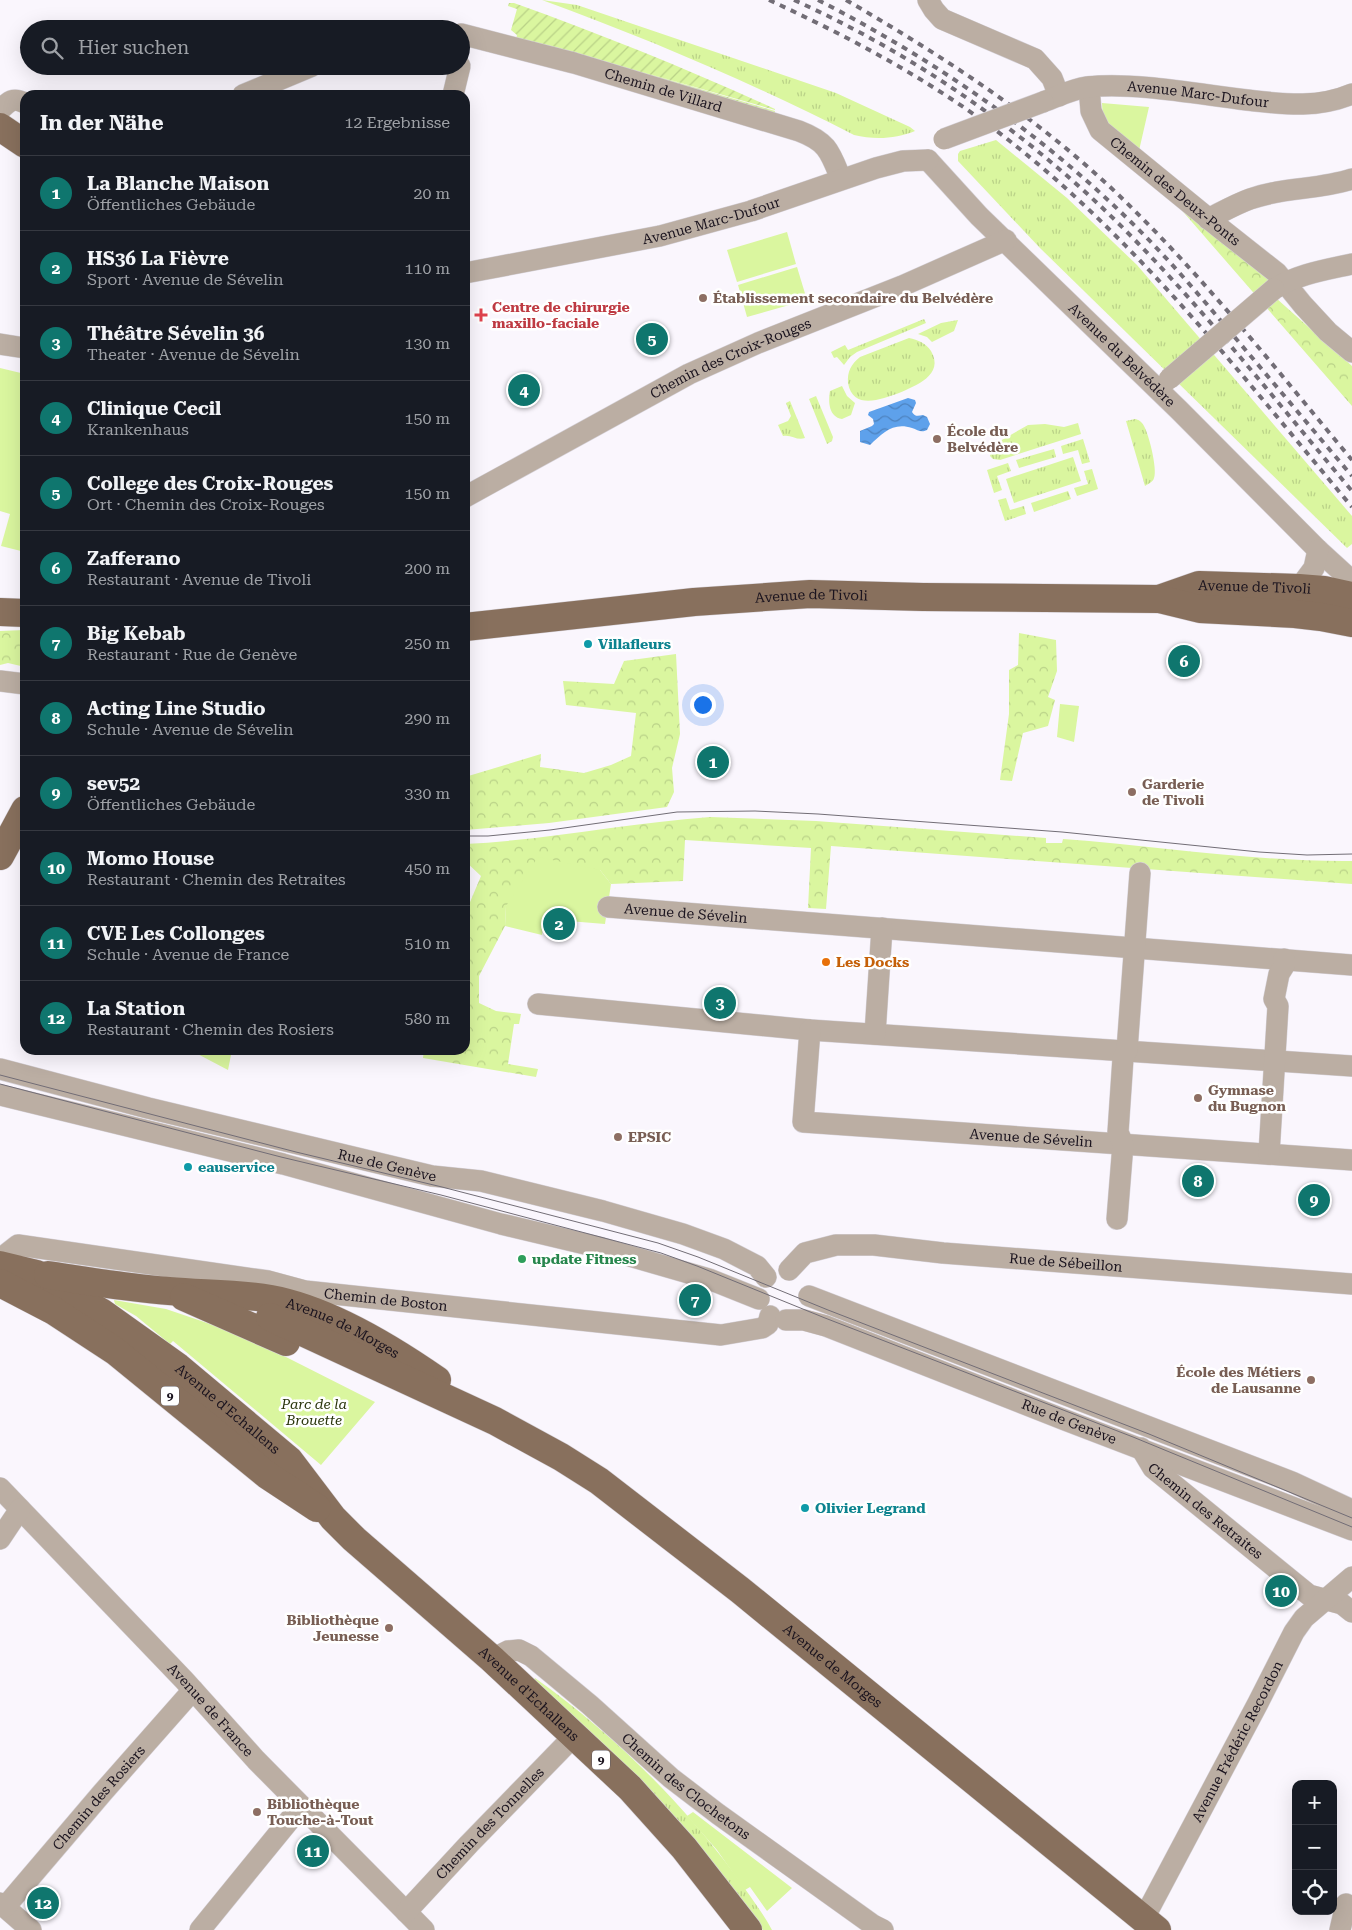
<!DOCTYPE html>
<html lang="de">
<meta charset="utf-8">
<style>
:root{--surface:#171b24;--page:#20242c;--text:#f1f3f6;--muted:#9ea1a6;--line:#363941;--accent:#0f766e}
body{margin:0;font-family:"Roboto Serif",serif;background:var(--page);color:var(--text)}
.controls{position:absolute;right:15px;bottom:15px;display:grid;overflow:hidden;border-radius:10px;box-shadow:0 5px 20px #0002}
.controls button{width:45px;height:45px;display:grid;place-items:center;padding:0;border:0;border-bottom:1px solid var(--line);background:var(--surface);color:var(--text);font:25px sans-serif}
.you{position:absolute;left:702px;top:704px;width:18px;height:18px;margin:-12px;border:4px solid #fff;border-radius:50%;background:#1a73e8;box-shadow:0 0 0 8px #1a73e833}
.badge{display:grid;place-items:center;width:32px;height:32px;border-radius:50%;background:var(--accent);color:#fff;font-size:16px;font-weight:700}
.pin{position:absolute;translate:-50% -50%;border:2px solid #fff;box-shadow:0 1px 5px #0006}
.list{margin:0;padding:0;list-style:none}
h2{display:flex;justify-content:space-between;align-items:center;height:65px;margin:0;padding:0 20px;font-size:21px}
h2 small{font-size:16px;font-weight:400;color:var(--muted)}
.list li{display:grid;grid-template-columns:32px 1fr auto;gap:15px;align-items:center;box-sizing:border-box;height:75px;padding:0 20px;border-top:1px solid var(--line)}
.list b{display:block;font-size:19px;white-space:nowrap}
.list p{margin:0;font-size:16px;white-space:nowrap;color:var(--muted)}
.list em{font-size:16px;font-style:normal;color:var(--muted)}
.icon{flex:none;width:28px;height:28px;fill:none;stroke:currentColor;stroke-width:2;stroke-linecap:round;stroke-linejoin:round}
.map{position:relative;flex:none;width:1352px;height:1930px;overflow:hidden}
.search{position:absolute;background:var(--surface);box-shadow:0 5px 20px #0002;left:20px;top:20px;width:450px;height:55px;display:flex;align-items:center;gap:12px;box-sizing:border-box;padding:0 18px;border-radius:28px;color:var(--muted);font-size:19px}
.panel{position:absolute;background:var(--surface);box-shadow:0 5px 20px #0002;left:20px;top:90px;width:450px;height:965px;border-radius:15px}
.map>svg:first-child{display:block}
.grass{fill:url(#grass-tufts)}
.forest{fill:url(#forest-crowns)}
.park{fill:#daf69f}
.garden{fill:url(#garden-furrows)}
.water{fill:url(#water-waves)}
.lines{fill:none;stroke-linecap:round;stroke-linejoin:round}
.minor-casing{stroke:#d6d2d9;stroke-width:22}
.major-casing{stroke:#d6d2d9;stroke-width:29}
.minor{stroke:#bbaea3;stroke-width:21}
.major{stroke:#88705d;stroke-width:28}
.tram{stroke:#726d76;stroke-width:1}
.rail{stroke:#726d76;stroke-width:4;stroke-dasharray:6 6;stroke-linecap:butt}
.minor-bridge-casing{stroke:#d6d2d9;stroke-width:22;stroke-linecap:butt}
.minor-bridge{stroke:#bbaea3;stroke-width:21}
.education-dot{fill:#8d6e63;stroke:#fff;stroke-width:2}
.health-dot{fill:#e0444e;stroke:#fff;stroke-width:2}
.culture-dot{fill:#0f9aa8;stroke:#fff;stroke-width:2}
.food-dot{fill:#e8710a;stroke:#fff;stroke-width:2}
.leisure-dot{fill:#2e9e5b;stroke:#fff;stroke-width:2}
.labels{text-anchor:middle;stroke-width:5;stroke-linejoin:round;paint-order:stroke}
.shield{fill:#fff;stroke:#5f5a62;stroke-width:1}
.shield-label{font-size:12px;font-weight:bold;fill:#1a131e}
.street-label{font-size:14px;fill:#1a131e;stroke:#fff}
.education-label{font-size:14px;font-weight:bold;fill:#785e54;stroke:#fff;text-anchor:start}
.health-label{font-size:14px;font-weight:bold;fill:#be3a42;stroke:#fff;text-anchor:start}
.culture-label{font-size:14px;font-weight:bold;fill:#0d838f;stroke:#fff;text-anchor:start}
.food-label{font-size:14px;font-weight:bold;fill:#c56008;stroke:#fff;text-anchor:start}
.leisure-label{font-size:14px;font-weight:bold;fill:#27864d;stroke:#fff;text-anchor:start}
.park-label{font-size:14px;font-style:italic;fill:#29340b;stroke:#fff}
</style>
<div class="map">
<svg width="1352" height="1930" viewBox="0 0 1352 1930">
<defs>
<pattern id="grass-tufts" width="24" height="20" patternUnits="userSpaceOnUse" patternTransform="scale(1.25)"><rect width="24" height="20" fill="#daf69f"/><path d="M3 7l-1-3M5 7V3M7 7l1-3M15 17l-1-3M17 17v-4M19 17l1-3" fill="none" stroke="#bad288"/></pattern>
<pattern id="forest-crowns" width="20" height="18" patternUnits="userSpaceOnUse" patternTransform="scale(1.25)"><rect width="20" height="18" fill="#daf69f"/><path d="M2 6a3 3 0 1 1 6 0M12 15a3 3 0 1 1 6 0" fill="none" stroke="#bad288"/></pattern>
<pattern id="garden-furrows" width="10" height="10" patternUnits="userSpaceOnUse" patternTransform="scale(1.25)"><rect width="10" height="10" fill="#daf69f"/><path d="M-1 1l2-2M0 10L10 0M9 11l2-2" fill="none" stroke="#bad288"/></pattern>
<pattern id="water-waves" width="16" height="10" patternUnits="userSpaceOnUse" patternTransform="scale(1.25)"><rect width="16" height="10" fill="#5ea1eb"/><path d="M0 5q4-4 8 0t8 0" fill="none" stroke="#4d82be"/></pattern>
</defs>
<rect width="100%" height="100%" fill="#faf6fd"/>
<g class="grass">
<path d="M542,0L577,5L836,93L910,127L915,131C896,139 874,140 854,135C752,83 649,39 542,0Z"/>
<path d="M996,140L1067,198L1137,265L1352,516V544L1347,548L1040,248L958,161V154L960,151Z"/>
<path d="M924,319L926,323L857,352L850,357L844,365L837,357L834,358L831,352L845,345L848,350Z"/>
<path d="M958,320L954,331L932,342L927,337L918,334L941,323Z"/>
<path d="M909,338C918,340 926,343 931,351C945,375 915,386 899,393C882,399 853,411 848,383C847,372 851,364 860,357Z"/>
<path d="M842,386L847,396L855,403L851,415L842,419C829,417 828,402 830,391Z"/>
<path d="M816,396L833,437L832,441L827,444L809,399Z"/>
<path d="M790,401L805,438C797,441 791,434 783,436L778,425L788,421L791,416L786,403Z"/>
<path d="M1135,419C1139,420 1139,420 1142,423C1148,429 1158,470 1154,478C1153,482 1148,484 1145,486L1126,421Z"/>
<path d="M1078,423L1081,434L1000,460L993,459L990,456L993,445L1028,425L1045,424L1064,427Z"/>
<path d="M1083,439L1090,462L1082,464L1078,450L1063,454L1061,446Z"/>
<path d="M1054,449L1056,457L1019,468L1016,460Z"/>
<path d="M1073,457L1081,481L1014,503L1006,479Z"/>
<path d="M1008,463L1011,471L997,476L1002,490L994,493L987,470Z"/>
<path d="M1092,469L1098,489L1077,496L1074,488L1088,484L1084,471Z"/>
<path d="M1068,491L1071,499L1034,512L1031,503Z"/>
<path d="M1006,498L1010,510L1024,506L1026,514L1005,521L998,500Z"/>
<path d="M535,1678C612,1733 680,1800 736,1876C748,1894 762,1911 772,1930H763L725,1881L532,1683Z"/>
</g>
<g class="forest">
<path d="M1165,191L1271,278L1276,298L1352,366V406Z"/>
<path d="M25,630V667L8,663L0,665V631Z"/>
<path d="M1019,633L1056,640L1057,671L1048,697L1055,700L1048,726L1023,733L1012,781L1000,780L1009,714V670L1018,665Z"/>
<path d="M676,654L680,734L672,768L674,792L667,807L549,823L465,830V777L541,754L540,767L584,773L611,765L631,756L636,713L566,705L563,681L614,684L624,661Z"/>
<path d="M710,817L816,821L1046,838V843H1062L1063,839C1159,846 1255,862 1352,861V884L831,846L826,909L808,908L811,848L685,840L683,881L611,884L600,870L506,906L505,926L479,976V1003L496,1011L521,1014L519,1024H514L508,1064L538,1069L536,1077L423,1058L424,1050H465V914L481,876L465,861V844C547,840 628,823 710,817Z"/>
</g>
<g class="park">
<path d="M1102,103L1149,107L1138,155C1115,137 1103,135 1102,103Z"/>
<path d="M787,232L796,264L737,282L727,250Z"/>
<path d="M797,267L807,300L747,317L738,285Z"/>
<path d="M0,368L25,374V552L1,546L10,514L0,511Z"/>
<path d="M1060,704L1079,706L1074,742L1057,737Z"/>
<path d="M538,857L600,870L611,884L605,924L544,919L542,935L505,926L506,906Z"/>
<path d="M190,1050H232L228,1070Z"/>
<path d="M114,1300L166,1309L222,1328L286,1357L375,1402L321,1465L173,1341L170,1344L136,1316L115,1304Z"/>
<path d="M693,1812L792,1888L767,1911L750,1887L745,1890L717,1850L687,1816Z"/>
</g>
<path class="garden" d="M509,3H514C603,35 690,70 775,109V110L639,71L775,111L772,119L515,43L517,35L511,30L517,9L508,6Z"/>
<path class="water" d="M908,398L915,400L916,403L912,412C915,417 918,416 923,415L927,417L930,424L927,430C921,433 918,430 912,428C893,422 883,433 870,445L860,442V431L872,426L874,424L873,419L868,415L869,412Z"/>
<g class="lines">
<defs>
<g id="minor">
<path d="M928,0L934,10L942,19L1035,59L1052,78L1059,96"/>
<path id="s1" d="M461,34L574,63L799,131C828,142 830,152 841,179"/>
<path id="s2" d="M1089,87L1091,111L1100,130L1220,228L1277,273L1303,305L1328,332L1352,352"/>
<path d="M243,95L312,66"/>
<path d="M453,95L460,66"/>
<path id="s3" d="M1043,102C1057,97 1072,89 1087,87C1135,82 1197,94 1247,100C1283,104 1317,109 1352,94"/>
<path d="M0,110C9,101 13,97 25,103"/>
<path id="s4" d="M928,160L979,216L1179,410L1318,550L1352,581"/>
<path d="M1208,219C1222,212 1236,204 1250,199C1283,187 1319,190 1352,179"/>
<path id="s5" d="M465,273L660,236L751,211L876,168L903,161L928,160"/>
<path d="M1274,289C1298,274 1325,270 1352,264"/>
<path d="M0,344L25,348"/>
<path id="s6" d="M465,497L689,374L758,343L902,286L1006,240"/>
<path d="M1299,588L1314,568L1318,550"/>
<path d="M0,681L25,684"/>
<path id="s7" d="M608,907L1352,965"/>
<path d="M538,1004L810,1030L1352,1066"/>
<path id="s8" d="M810,1030L803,1122L1352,1160"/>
<path d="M875,1034L882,928"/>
<path id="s9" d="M0,1069L148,1108L432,1176L481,1181L603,1211L683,1234L724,1249L757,1266L766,1277"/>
<path d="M0,1095L283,1164L501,1224L602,1248L709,1279L759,1299"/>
<path d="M1269,1154L1278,1006L1274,999L1279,974L1284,966V959"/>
<path d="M1117,1219L1123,1144L1118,1132L1123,1058L1127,1050L1140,873"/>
<path id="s10" d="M0,1259L18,1245L268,1281L305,1291L721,1335L762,1328L768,1324L770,1316"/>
<path id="s11" d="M789,1270L805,1253L836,1245H874L943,1253L1352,1284"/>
<path d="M809,1296L1292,1482L1352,1510"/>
<path id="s12" d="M786,1320H804L826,1326L1065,1420L1352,1530"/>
<path id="s13" d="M1141,1448L1153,1468L1309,1595L1342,1604L1352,1612"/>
<path id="s14" d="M0,1488L184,1680L256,1760L424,1930"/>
<path d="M0,1539L20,1509"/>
<path id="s15" d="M492,1659L508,1651L519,1650L531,1656L590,1705L671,1778L718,1814L873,1925L883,1930"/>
<path d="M0,1903L31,1930"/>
<path id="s16" d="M5,1907L103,1792L193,1690"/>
<path id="s17" d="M406,1912L469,1844L575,1735"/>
<path id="s18" d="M1143,1920L1258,1703L1294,1632L1304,1618L1352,1577"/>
<path d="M200,1930L301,1806"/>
<path d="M1340,1930L1346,1904"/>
</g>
<g id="major">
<path d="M0,127L25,144"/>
<path id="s19" d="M1159,599L1199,585L1299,588L1324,590L1352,596"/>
<path d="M0,612L25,613"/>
<path id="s20" d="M465,627L694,602L810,594L923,597L1159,599L1200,609L1295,614L1321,617L1352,623"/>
<path d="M0,856L25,810"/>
<path id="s21" d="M0,1265L37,1274L101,1312L178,1367L289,1460L333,1518L354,1539L492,1659L630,1788L684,1848L748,1930"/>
<path id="s22" d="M48,1275C88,1281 129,1288 169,1291C203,1294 236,1293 271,1299C326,1309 391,1348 437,1380"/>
<path d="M0,1283L54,1311L115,1351L267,1475L317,1508"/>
<path d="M184,1297L286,1342"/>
<path id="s23" d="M270,1317L495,1421L561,1457L599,1481L740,1590L1157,1930"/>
</g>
</defs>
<use href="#minor" class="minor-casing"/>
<use href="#major" class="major-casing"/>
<use href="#minor" class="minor"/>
<use href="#major" class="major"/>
<g class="tram">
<path d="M465,836H488L550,830L677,812L755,811L818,814L1062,832L1259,852L1307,855L1352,854"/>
<path d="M0,1075L296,1152L442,1187L658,1243L698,1257L828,1310L1149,1434L1352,1518"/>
<path d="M0,1084L281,1157L441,1195L661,1253L697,1266L825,1318L1133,1437L1352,1527"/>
</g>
<g class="rail">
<path d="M769,0C858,41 945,88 1021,150C1148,253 1248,383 1352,507"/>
<path d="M794,0C912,53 1023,130 1116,221C1201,305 1275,400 1352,491"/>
<path d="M818,0C933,59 1038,131 1131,222C1167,257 1200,296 1232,334C1272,381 1312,429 1352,476"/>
<path d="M846,0C939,54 1029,112 1108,185C1198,269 1274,367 1352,460"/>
</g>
<defs>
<g id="minor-bridge">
<path d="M944,139L1043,102"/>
<path d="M1169,379L1274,289"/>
</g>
</defs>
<use href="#minor-bridge" class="minor-bridge-casing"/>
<use href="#minor-bridge" class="minor-bridge"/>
</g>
<g class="education-dot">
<circle cx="703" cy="298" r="5"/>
<circle cx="937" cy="439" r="5"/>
<circle cx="1132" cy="792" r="5"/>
<circle cx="1198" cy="1098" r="5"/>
<circle cx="618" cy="1137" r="5"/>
<circle cx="1311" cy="1380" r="5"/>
<circle cx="389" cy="1628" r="5"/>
<circle cx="257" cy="1812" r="5"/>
</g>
<path class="health-dot" d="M478.5 307.5h5v5h5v5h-5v5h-5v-5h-5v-5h5z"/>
<g class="culture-dot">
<circle cx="588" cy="644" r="5"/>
<circle cx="188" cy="1167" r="5"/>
<circle cx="805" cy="1508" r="5"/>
</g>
<circle class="food-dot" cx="826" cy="962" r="5"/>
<circle class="leisure-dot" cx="522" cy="1259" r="5"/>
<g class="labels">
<g class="shield">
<rect x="161" y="1386.5" width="18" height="19" rx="4"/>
<rect x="592" y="1750.5" width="18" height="19" rx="4"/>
</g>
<g class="shield-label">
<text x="170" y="1400">9</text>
<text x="601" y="1764">9</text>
</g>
<g class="street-label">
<text dy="5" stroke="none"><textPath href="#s1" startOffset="210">Chemin de Villard</textPath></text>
<text dy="5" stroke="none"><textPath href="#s3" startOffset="158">Avenue Marc-Dufour</textPath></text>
<text dy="5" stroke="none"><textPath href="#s2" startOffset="142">Chemin des Deux-Ponts</textPath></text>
<text dy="5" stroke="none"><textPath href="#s5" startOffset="252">Avenue Marc-Dufour</textPath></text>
<text dy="5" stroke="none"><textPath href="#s4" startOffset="275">Avenue du Belvédère</textPath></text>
<text dy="5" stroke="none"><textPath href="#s6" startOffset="300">Chemin des Croix-Rouges</textPath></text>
<text dy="5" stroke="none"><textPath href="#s19" startOffset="98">Avenue de Tivoli</textPath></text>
<text dy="5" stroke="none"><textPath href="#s20" startOffset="348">Avenue de Tivoli</textPath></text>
<text dy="5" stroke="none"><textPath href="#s7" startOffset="78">Avenue de Sévelin</textPath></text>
<text dy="5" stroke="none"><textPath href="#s8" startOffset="321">Avenue de Sévelin</textPath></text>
<text dy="5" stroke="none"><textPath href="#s9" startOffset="399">Rue de Genève</textPath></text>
<text dy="5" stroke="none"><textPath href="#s11" startOffset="286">Rue de Sébeillon</textPath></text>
<text dy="5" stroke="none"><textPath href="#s10" startOffset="395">Chemin de Boston</textPath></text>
<text dy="5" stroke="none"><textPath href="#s22" startOffset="302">Avenue de Morges</textPath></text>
<text dy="5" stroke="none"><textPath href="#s21" startOffset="272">Avenue d'Echallens</textPath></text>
<text dy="5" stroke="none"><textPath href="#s12" startOffset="302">Rue de Genève</textPath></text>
<text dy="5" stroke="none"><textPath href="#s13" startOffset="91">Chemin des Retraites</textPath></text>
<text dy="5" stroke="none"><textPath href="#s23" startOffset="666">Avenue de Morges</textPath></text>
<text dy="5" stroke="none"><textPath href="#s21" startOffset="688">Avenue d'Echallens</textPath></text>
<text dy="5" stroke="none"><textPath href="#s14" startOffset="306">Avenue de France</textPath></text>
<text dy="5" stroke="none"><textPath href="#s18" startOffset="202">Avenue Frédéric Recordon</textPath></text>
<text dy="5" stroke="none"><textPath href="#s15" startOffset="245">Chemin des Clochetons</textPath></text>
<text dy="5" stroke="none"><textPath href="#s16" startOffset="144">Chemin des Rosiers</textPath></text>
<text dy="5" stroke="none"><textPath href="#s17" startOffset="122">Chemin des Tonnelles</textPath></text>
</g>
<g class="education-label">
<text x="713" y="303">Établissement secondaire du Belvédère</text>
<text x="947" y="436">École du<tspan x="947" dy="16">Belvédère</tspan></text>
<text x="1142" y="789">Garderie<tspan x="1142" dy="16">de Tivoli</tspan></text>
<text x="1208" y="1095">Gymnase<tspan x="1208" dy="16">du Bugnon</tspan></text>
<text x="628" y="1142">EPSIC</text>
<text x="1301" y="1377" text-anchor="end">École des Métiers<tspan x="1301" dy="16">de Lausanne</tspan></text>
<text x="379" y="1625" text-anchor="end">Bibliothèque<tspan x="379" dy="16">Jeunesse</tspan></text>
<text x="267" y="1809">Bibliothèque<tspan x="267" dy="16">Touche-à-Tout</tspan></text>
</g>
<g class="health-label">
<text x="492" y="312">Centre de chirurgie<tspan x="492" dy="16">maxillo-faciale</tspan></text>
</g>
<g class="culture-label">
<text x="598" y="649">Villafleurs</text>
<text x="198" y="1172">eauservice</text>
<text x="815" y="1513">Olivier Legrand</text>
</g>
<g class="food-label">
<text x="836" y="967">Les Docks</text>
</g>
<g class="leisure-label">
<text x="532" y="1264">update Fitness</text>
</g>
<g class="park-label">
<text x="314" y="1409">Parc de la<tspan x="314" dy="16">Brouette</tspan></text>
</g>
</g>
</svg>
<div class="controls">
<button>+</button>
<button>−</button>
<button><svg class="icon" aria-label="locate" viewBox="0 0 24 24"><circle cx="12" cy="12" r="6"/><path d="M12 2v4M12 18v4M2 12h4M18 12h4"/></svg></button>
</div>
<div class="you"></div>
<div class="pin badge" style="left:713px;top:762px">1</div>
<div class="pin badge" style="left:559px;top:924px">2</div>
<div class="pin badge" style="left:720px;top:1003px">3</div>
<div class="pin badge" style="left:524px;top:390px">4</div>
<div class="pin badge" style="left:652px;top:339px">5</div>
<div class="pin badge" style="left:1184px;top:661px">6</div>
<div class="pin badge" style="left:695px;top:1300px">7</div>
<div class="pin badge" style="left:1198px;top:1181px">8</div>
<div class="pin badge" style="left:1314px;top:1200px">9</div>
<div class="pin badge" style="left:1281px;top:1591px">10</div>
<div class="pin badge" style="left:313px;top:1851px">11</div>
<div class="pin badge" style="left:43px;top:1903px">12</div>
<div class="search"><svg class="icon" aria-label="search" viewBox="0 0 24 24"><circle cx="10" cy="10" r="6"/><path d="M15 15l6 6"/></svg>Hier suchen</div>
<section class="panel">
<h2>In der Nähe<small>12 Ergebnisse</small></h2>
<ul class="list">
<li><span class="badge">1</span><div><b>La Blanche Maison</b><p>Öffentliches Gebäude</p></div><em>20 m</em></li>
<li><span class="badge">2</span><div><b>HS36 La Fièvre</b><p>Sport · Avenue de Sévelin</p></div><em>110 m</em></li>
<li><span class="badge">3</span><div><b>Théâtre Sévelin 36</b><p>Theater · Avenue de Sévelin</p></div><em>130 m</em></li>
<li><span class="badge">4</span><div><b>Clinique Cecil</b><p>Krankenhaus</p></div><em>150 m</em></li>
<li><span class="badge">5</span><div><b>College des Croix-Rouges</b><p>Ort · Chemin des Croix-Rouges</p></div><em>150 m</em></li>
<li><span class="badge">6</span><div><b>Zafferano</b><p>Restaurant · Avenue de Tivoli</p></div><em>200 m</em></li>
<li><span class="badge">7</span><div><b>Big Kebab</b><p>Restaurant · Rue de Genève</p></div><em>250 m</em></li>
<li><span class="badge">8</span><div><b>Acting Line Studio</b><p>Schule · Avenue de Sévelin</p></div><em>290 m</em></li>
<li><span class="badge">9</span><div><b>sev52</b><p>Öffentliches Gebäude</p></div><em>330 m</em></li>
<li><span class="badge">10</span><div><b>Momo House</b><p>Restaurant · Chemin des Retraites</p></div><em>450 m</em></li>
<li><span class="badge">11</span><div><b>CVE Les Collonges</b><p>Schule · Avenue de France</p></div><em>510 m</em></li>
<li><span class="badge">12</span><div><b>La Station</b><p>Restaurant · Chemin des Rosiers</p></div><em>580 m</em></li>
</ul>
</section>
</div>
